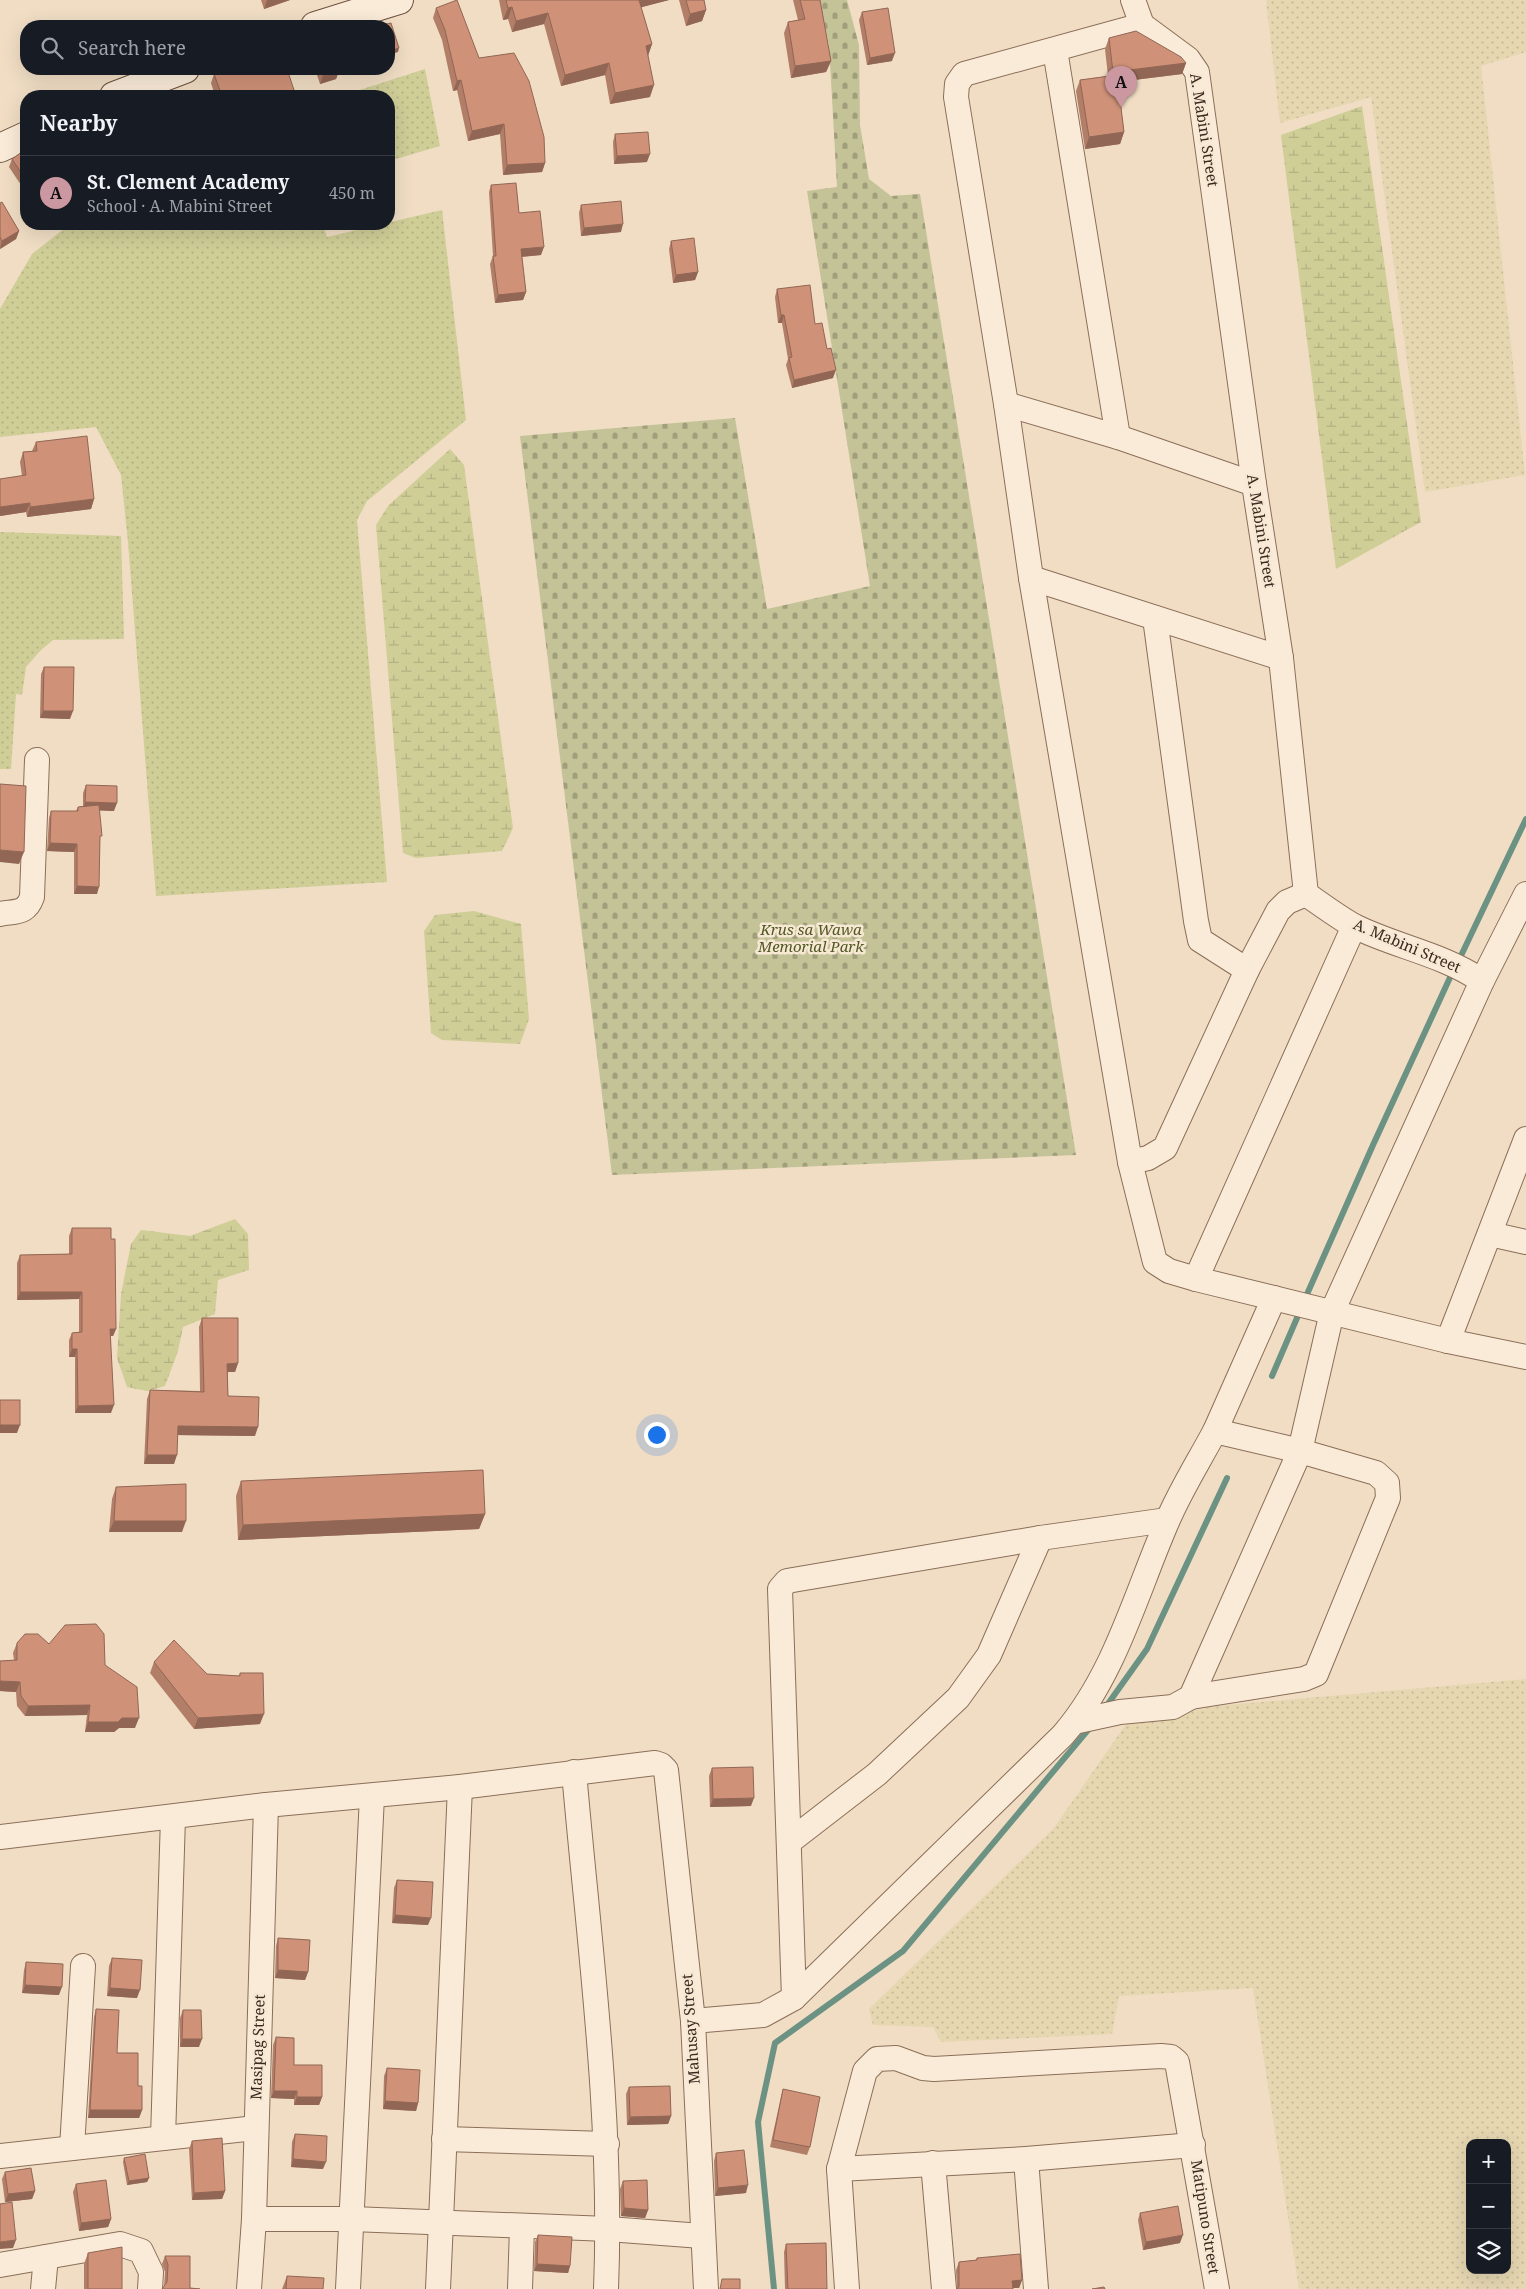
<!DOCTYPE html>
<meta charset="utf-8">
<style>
:root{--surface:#171b24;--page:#242831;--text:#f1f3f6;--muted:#9ea1a6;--line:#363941;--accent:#cb97a0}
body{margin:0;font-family:"Noto Serif",serif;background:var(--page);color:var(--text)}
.controls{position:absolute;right:15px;bottom:15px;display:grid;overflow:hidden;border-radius:10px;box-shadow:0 5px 20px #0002}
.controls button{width:45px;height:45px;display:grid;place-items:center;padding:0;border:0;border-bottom:1px solid var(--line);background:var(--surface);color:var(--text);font:25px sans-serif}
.you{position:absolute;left:656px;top:1434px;width:18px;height:18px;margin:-12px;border:4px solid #fff;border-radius:50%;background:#1a73e8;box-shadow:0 0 0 8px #1a73e833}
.badge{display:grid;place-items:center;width:32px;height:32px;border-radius:50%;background:var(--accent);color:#111;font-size:16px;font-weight:700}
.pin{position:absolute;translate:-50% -41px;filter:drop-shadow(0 1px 2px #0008)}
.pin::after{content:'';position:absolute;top:26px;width:18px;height:15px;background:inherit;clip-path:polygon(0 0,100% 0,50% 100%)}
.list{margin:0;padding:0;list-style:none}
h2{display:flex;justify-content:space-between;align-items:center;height:65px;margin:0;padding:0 20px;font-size:21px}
h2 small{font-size:16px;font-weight:400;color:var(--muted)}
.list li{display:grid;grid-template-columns:32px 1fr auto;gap:15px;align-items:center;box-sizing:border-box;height:75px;padding:0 20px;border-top:1px solid var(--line)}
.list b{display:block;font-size:19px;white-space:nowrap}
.list p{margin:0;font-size:16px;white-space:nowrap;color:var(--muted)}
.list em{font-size:16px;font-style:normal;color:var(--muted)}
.icon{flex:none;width:28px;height:28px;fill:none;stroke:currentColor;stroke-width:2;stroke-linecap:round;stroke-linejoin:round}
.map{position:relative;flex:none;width:1526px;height:2289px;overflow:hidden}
.search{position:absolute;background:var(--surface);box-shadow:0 5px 20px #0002;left:20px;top:20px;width:375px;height:55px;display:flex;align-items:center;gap:12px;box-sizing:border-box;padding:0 18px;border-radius:20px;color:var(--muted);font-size:19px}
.panel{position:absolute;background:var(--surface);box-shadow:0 5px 20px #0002;left:20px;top:90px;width:375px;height:140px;border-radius:20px}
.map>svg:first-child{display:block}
.farmland{fill:url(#farmland-dots);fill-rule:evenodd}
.grass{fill:url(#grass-dots)}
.wetland{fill:url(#wetland-marsh)}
.cemetery{fill:url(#cemetery-stones)}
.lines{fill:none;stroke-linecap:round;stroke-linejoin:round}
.stream{stroke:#6c9284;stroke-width:6}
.street-casing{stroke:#8b6e59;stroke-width:26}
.secondary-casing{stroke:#6d4f3d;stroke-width:30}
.street{stroke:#faebd8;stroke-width:24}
.secondary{stroke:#faebd8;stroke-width:28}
.wall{fill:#b27e67}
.shaded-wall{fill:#916654}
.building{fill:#cf9278;stroke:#916654}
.labels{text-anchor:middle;stroke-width:5;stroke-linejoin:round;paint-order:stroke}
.street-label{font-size:15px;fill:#3b281e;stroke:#f7e8d4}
.park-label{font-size:15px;font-style:italic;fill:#515824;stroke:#f7e8d4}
</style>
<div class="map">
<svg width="1526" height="2289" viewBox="0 0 1526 2289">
<defs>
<pattern id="farmland-dots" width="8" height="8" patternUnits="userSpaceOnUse" patternTransform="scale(1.25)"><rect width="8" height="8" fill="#e6d7b1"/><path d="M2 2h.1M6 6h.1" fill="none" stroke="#c6b998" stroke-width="1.8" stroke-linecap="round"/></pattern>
<pattern id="grass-dots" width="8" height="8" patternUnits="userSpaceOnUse" patternTransform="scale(1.25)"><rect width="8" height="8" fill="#cfce97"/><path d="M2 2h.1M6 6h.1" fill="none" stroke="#b3b182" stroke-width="1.8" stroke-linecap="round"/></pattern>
<pattern id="wetland-marsh" width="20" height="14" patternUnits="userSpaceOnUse" patternTransform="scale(1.25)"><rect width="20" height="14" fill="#cfce97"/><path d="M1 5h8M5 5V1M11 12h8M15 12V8" fill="none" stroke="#b3b182"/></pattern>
<pattern id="cemetery-stones" width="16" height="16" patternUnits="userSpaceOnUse" patternTransform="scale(1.25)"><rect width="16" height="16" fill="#c3c397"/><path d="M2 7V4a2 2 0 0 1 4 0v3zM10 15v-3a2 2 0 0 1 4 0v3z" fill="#a09e7b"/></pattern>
</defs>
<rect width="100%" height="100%" fill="#f0ddc4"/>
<g class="farmland">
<path d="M1266,0H1526V52L1481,66L1525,475L1425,492L1371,97L1280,123Z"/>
<path d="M1526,1679V2289H1299L1253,1988L1119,1996L1112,2034L941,2042L933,2027L873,2025L869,2009L1054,1828L1126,1724L1216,1706ZM1470,2143H1507V2270H1470Z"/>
</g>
<g class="grass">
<path d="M425,69L440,146L389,161V96H341Z"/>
<path d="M442,210L466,420L367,501L357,520L387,882L156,896L128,542L121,475L96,427L0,437V309L32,254L70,224H323L327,237Z"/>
<path d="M0,532L121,536L124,639L53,640L41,650L26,667L22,695L16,694L11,769H0Z"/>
</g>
<g class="wetland">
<path d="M1362,106L1421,522L1336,569L1281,135Z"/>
<path d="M450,449L464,465L513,828L502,851L416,858L403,853L376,525L388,506Z"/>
<path d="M474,911L521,924L529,1019L520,1044L442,1040L431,1033L424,931L435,915Z"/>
<path d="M235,1219L248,1234L249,1270L218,1280L215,1314L183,1327L178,1351L165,1386L147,1391L127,1387L117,1358L121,1294L131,1244L141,1230L190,1236Z"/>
</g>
<path class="cemetery" d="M819,0H847L859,45L860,125L869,179L891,196L920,194L1076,1155L612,1175L520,436L735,418L767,609L870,586L807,191L837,187L829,45Z"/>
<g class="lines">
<g class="stream">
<path d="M1458,962L1526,819"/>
<path d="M1304,1301L1373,1145L1453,971"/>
<path d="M1272,1376L1300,1311"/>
<path d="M1105,1708L1147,1649L1227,1478"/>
<path d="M774,2289L758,2122L775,2043L903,1951L1093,1724"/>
</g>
<defs>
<g id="street">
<path d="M1133,0L1142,25L1188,59L1197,72L1254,484L1281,658L1306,894C1322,905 1338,917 1354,926C1396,947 1443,954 1482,981"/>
<path d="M1142,25L964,74L957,84L956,97L1006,404L1031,578L1130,1162L1155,1262L1169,1271L1196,1279L1448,1341L1526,1357"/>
<path d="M1055,50L1118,437"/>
<path d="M1006,404L1118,437L1254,484"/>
<path d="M1031,578L1281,658"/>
<path d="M1155,618L1196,921L1200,940L1247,970"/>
<path d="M0,914C16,911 26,914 32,897L37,760"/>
<path d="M1130,1162L1148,1158L1165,1148L1247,970L1278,911L1287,902L1306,894"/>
<path d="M1490,1234L1526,1242"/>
<path d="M1196,1279L1354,926"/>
<path d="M1448,1341L1526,1139"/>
<path d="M1215,1431L1274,1298"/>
<path d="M1074,1722L1120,1712L1173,1707L1191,1697L1300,1451L1332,1312L1482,981L1526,894"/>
<path d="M574,1772C589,1944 613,2117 606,2289"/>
<path d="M0,1837L266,1805L460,1787L655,1763L661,1765L666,1770L693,2021L706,2289"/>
<path d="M789,1842L877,1774L958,1698L989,1655L1040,1538"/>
<path d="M794,1998L780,1589L787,1581L1040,1538L1167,1520"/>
<path d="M693,2021L763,2015L794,1998L1063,1735C1115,1675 1136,1593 1167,1522C1180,1491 1199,1461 1215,1431L1300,1451L1376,1473L1387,1483L1388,1498L1316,1674L1304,1679L1191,1697"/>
<path d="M163,2138L173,1817"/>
<path d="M444,2139L607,2144"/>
<path d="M72,2148L83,1966"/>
<path d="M0,2156L256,2128"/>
<path d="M1026,2159L1036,2289"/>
<path d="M933,2163L944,2289"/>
<path d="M839,2169L1026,2159L1193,2145"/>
<path d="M254,2219H352L608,2229L702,2236"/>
<path d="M0,2265L120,2244L141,2251L151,2272L150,2289"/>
<path d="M43,2289L46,2257"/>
<path d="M249,2289L254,2219L266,1805"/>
<path d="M348,2289L372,1796"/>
<path d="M438,2289L460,1787"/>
<path d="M520,2289L522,2227"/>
<path d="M847,2289L839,2169L865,2071L877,2059L896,2058L923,2068L934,2069L1161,2056L1171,2057L1177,2062L1217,2289"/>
</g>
<g id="secondary">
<path d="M315,26L399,0"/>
<path d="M114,96L185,69"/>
<path d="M0,148L26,136"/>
</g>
</defs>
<use href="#street" class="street-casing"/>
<use href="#secondary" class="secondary-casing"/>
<use href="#street" class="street"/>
<use href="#secondary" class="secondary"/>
</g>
<g class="wall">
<path d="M261,0H290L264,9Z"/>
<path d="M499,0H669L641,7L652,44L648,55L650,97L610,104L605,75L561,86L544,24L512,32L508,19L503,20Z"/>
<path d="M679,0H704L706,10L702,21L686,26Z"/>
<path d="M793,0H820L831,61L826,72L791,78L784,33L788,22L798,20Z"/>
<path d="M436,8L479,58L545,163L542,172L503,175L500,134L468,141L457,90L453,91L442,40L433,18Z"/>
<path d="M862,12L892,61L867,65L859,20Z"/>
<path d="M1109,38L1186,63L1182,74L1118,82L1124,132L1120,144L1085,149L1076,91L1080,80L1108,76L1105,49Z"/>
<path d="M315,69H338L339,71L336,79L320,84Z"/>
<path d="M214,74L296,96H215L211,83Z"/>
<path d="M615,134L647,162L614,164L613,142Z"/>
<path d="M26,149V181L21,185L9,167L12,159Z"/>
<path d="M491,185L519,213L541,255L522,257L526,292L523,300L495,303L490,264L493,256L489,192Z"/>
<path d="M0,203L19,231L16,239L0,249Z"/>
<path d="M581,205L621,232L581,236L579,213Z"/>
<path d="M671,241L698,272L695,280L673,283L669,249Z"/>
<path d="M777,289L827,349L833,378L792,388L786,365L788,359L782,323H778L775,297Z"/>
<path d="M36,442L94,499L91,509L27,517L26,512L0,516V479L22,476L20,462L23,452L32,451Z"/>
<path d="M44,667L70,719L40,718L41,674Z"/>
<path d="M86,785L114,811L99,810L100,841L97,894H74V852L47,851L49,818L51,811H76L78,807L83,806V793Z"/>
<path d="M72,1228L111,1239L116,1329L113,1336H111V1413H75V1357H69V1340L72,1333L79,1332V1299L17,1300V1263L20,1255L69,1254V1236Z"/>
<path d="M202,1318L238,1363L235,1372H228V1396L255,1436L177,1435L174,1464H144L147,1399L150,1390L200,1391L199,1327Z"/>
<path d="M241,1481L485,1514L479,1529L238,1540L236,1496Z"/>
<path d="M116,1487L182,1532H109L112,1499Z"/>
<path d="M17,1643L49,1644L105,1665L135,1728H119L114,1732H85L87,1715L25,1716L17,1706L16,1692L0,1691V1661L14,1660L13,1653Z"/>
<path d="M154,1662L207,1674L239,1676L240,1673L260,1724L194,1729L150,1673Z"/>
<path d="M712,1768L751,1806L710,1807L709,1776Z"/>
<path d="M397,1880L428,1925L392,1923L394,1888Z"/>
<path d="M278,1938L308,1972L305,1980L275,1978L276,1946Z"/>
<path d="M112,1958L137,1998L107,1996L109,1966Z"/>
<path d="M26,1962L59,1995L22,1993L24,1970Z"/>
<path d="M96,2009L117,2053L142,2110L139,2118H88L94,2017Z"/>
<path d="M183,2010L199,2047H180V2018Z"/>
<path d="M276,2037L294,2065L322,2097L319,2105H294V2099L271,2098L273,2045Z"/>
<path d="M387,2068L418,2103L416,2111L383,2109L384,2076Z"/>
<path d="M629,2087L671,2116L668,2124L627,2125L626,2094Z"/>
<path d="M783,2089L810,2147L807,2155L770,2147L781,2097Z"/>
<path d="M295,2134L323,2169L291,2167L292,2142Z"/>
<path d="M192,2141L225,2191L222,2199L192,2200L189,2149Z"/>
<path d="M716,2153L746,2193L715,2196L714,2161Z"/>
<path d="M124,2158L149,2178L147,2182L127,2185L123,2162Z"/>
<path d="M5,2172L35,2191L32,2199L5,2202L2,2179Z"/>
<path d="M623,2181L648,2210L645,2218L621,2216L620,2189Z"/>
<path d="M76,2184L111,2219L108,2227L79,2231L73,2192Z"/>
<path d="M1140,2213L1180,2243L1143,2250L1138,2220Z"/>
<path d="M538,2235L570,2266L568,2273L534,2271L535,2242Z"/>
<path d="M786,2244L827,2289H785L784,2252Z"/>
<path d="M88,2253L122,2289H84V2264Z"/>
<path d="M165,2256H190L164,2287L165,2272L162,2264Z"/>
<path d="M977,2258L1022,2280L1019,2288H1013V2289H957L956,2270L959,2262L976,2260Z"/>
<path d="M287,2276L323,2289H282Z"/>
</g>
<g class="shaded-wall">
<path d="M267,0H290L264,9Z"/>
<path d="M638,0H669L635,9Z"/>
<path d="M512,7L508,19L503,20L508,8Z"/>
<path d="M706,10L702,21L686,26L690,14Z"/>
<path d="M548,13L544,24L512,32L516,21Z"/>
<path d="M652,44L648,56L646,46Z"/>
<path d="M399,48L398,52L389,55V51Z"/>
<path d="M895,53L892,61L867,65L870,58Z"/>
<path d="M831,61L826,72L791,78L795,66Z"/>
<path d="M609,63L605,75L561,86L565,75Z"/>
<path d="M1186,63L1182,74L1109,83L1113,72Z"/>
<path d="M339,71L336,79L320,84L323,76Z"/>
<path d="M461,80L457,90L453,91L457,81Z"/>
<path d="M654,85L650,97L610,104L615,93Z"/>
<path d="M504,124L500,134L468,141L472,131Z"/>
<path d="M1124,132L1120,144L1085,149L1089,137Z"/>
<path d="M650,154L647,162L614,164L617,156Z"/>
<path d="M545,163L542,172L503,175L507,165Z"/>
<path d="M26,175V181L21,185L24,177Z"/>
<path d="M394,189L390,201H389V191Z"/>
<path d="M623,224L621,232L581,236L584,228Z"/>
<path d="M19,231L16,239L0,249L2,241Z"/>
<path d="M544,247L541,255L518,257L521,249Z"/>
<path d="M698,272L695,280L673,283L676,275Z"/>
<path d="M526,292L523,300L495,303L498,295Z"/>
<path d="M781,315H784L782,323H778Z"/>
<path d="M836,370L833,378L792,388L794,380Z"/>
<path d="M94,499L91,509L27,517L30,507Z"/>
<path d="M30,503L26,512L0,516V507Z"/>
<path d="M43,711H73L70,719L40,718Z"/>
<path d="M85,802L117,803L114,811L83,810Z"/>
<path d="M50,843L77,844L74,852L47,851Z"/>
<path d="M0,850L24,852L19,864L0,862Z"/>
<path d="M77,886L99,887L97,894H74Z"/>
<path d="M20,1292H82L79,1299L17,1300Z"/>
<path d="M110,1329H116L113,1336H107Z"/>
<path d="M72,1349H77L75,1357H69Z"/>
<path d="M238,1363L235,1372H224L227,1364Z"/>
<path d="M114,1405L111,1413H75L78,1406Z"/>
<path d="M0,1425H20L17,1433H0Z"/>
<path d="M178,1426L258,1427L255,1436L174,1435Z"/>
<path d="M147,1455H177L174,1464H144Z"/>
<path d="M485,1514L479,1529L238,1540L243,1525Z"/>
<path d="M114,1521H186L182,1532H109Z"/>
<path d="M0,1681L20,1682L16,1692L0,1691Z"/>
<path d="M90,1705L87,1715L25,1716L28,1706Z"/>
<path d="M264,1714L260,1724L194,1729L198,1718Z"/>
<path d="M122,1718H139L135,1728H119L114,1732H85L88,1722Z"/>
<path d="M754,1798L751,1806L710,1807L713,1799Z"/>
<path d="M395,1915L431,1918L428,1925L392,1923Z"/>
<path d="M278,1970L308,1972L305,1980L275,1978Z"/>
<path d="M25,1985L62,1987L59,1995L22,1993Z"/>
<path d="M110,1988L140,1990L137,1998L107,1996Z"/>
<path d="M182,2039H202L199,2047H180Z"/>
<path d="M274,2091H297L294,2099L271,2098Z"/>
<path d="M297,2097H322L319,2105H294Z"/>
<path d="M385,2101L418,2103L416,2111L383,2109Z"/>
<path d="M90,2110H142L139,2118H88Z"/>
<path d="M671,2116L668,2124L627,2125L630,2117Z"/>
<path d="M293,2159L326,2162L323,2169L291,2167Z"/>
<path d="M149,2178L147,2182L127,2185L129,2181Z"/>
<path d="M748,2185L746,2193L715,2196L718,2188Z"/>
<path d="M35,2191L32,2199L5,2202L8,2194Z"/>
<path d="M225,2191L222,2199L192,2200L194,2193Z"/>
<path d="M624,2208L648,2210L645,2218L621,2216Z"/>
<path d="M111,2219L108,2227L79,2231L81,2223Z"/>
<path d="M1183,2235L1180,2243L1143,2250L1146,2242Z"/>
<path d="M16,2240L13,2248L0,2249V2242Z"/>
<path d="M537,2264L570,2266L568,2273L534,2271Z"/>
<path d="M1022,2280L1019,2288H1009L1012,2281Z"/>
</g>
<g class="building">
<path d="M457,0L479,58L514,53L529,81L544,137L545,163L507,165L504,124L472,131L461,80L457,81L445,30L436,8Z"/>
<path d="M506,0H639L652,44L646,46L654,85L615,93L609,63L565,75L548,13L516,21L512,7L508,8Z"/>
<path d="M686,0H704L706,10L690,14Z"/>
<path d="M800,0H820L831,61L795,66L788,22L805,19Z"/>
<path d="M888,8L895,53L870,58L862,12Z"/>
<path d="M391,23L399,48L389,51V26H379Z"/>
<path d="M1136,31L1181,57L1186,63L1113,72L1109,38Z"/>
<path d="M230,69H287L296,96H222L214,74Z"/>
<path d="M320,69H338L339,71L323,76Z"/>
<path d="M1117,75L1124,132L1089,137L1080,80Z"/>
<path d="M648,132L650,154L617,156L615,134Z"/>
<path d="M26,149V175L24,177L12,159Z"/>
<path d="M389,174L394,189L389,191Z"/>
<path d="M516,183L519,213L540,211L544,247L521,249L526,292L498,295L493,256H496L491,185Z"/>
<path d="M621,201L623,224L584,228L581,205Z"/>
<path d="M2,202L19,231L2,241L0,237V203Z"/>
<path d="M694,238L698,272L676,275L671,241Z"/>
<path d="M810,285L815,324L822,323L827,349L831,348L836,370L794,380L789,358L792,357L784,315H781L777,289Z"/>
<path d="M87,436L94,499L30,507V503L0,507V479L26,475L23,452L37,451L36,442Z"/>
<path d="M44,667H74L73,711H43Z"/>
<path d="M0,784L26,786L24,852L0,850Z"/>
<path d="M86,785L117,786V803L85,802Z"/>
<path d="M99,805L102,836H100L99,887L77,886V844L50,843L51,811H78V807Z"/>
<path d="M72,1228H111V1239H115L116,1329H110L114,1405L78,1406L77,1349H72V1333L82,1332V1292H20V1255L72,1254Z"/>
<path d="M202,1318H238V1363L227,1364L228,1396L259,1397L258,1427L178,1426L177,1455H147L150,1390L204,1392Z"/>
<rect x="0" y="1400" width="20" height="25"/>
<path d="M483,1470L485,1514L243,1525L241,1481Z"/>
<path d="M186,1484V1521H114L116,1487Z"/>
<path d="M96,1624L104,1634L105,1665L137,1687L139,1718H122L118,1722H88L90,1705L28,1706L21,1696L20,1682L0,1681V1661L17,1660V1643L25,1634H38L49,1644L65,1625Z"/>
<path d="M174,1640L207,1674L240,1676V1673H263L264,1714L198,1718L154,1662Z"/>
<path d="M753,1767L754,1798L713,1799L712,1768Z"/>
<path d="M397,1880L433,1882L431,1918L395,1915Z"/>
<path d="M278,1938L310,1940L308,1972L278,1970Z"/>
<path d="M112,1958L142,1960L140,1990L110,1988Z"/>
<path d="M26,1962L63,1964L62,1987L25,1985Z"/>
<path d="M96,2009L119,2010L117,2053H138V2086H142V2110H90Z"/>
<path d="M183,2010H201L202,2039H182Z"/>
<path d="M276,2037L294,2038V2065H322V2097H297V2091H274Z"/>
<path d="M387,2068L420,2070L418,2103L385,2101Z"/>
<path d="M670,2086L671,2116L630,2117L629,2087Z"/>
<path d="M783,2089L820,2097L810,2147L773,2140Z"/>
<path d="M295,2134L327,2136L326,2162L293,2159Z"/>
<path d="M222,2138L225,2191L194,2193L192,2141Z"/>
<path d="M744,2150L748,2185L718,2188L716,2153Z"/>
<path d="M145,2154L149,2178L129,2181L124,2158Z"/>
<path d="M31,2168L35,2191L8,2194L5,2172Z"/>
<path d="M106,2180L111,2219L81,2223L76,2184Z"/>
<path d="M647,2180L648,2210L624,2208L623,2181Z"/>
<path d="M12,2202L16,2240L0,2242V2204Z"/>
<path d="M1178,2206L1183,2235L1146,2242L1140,2213Z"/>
<path d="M538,2235L572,2237L570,2266L537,2264Z"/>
<path d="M826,2243L827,2289H788L786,2244Z"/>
<path d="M122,2247V2289H88V2253Z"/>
<path d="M1020,2254L1022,2280L1012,2281L1013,2289H957L959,2287V2262L977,2260V2258Z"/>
<path d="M165,2256H190V2288L200,2289H162L167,2282L168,2265Z"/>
<path d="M287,2276L324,2278L323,2289H286Z"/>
<path d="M722,2279H740V2289H720Z"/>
<path d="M1104,2287L1105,2289H1092Z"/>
</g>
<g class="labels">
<g class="street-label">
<text transform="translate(1204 130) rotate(81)" y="5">A. Mabini Street</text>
<text transform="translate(1261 531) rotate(81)" y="5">A. Mabini Street</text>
<text transform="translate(1407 946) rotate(23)" y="5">A. Mabini Street</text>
<text transform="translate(691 2029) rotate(-94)" y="5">Mahusay Street</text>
<text transform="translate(258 2047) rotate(-88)" y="5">Masipag Street</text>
<text transform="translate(1205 2217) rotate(81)" y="5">Matipuno Street</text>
</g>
<g class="park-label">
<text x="811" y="935">Krus sa Wawa<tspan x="811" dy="17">Memorial Park</tspan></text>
</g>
</g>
</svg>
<div class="controls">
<button>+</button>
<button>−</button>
<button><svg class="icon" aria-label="layers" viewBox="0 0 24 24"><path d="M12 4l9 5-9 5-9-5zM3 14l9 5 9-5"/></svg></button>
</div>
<div class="you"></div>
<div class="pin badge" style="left:1121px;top:107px">A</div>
<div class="search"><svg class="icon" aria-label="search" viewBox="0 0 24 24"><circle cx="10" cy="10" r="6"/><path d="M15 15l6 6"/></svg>Search here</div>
<section class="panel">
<h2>Nearby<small></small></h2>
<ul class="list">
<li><span class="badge">A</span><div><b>St. Clement Academy</b><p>School · A. Mabini Street</p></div><em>450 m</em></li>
</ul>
</section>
</div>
